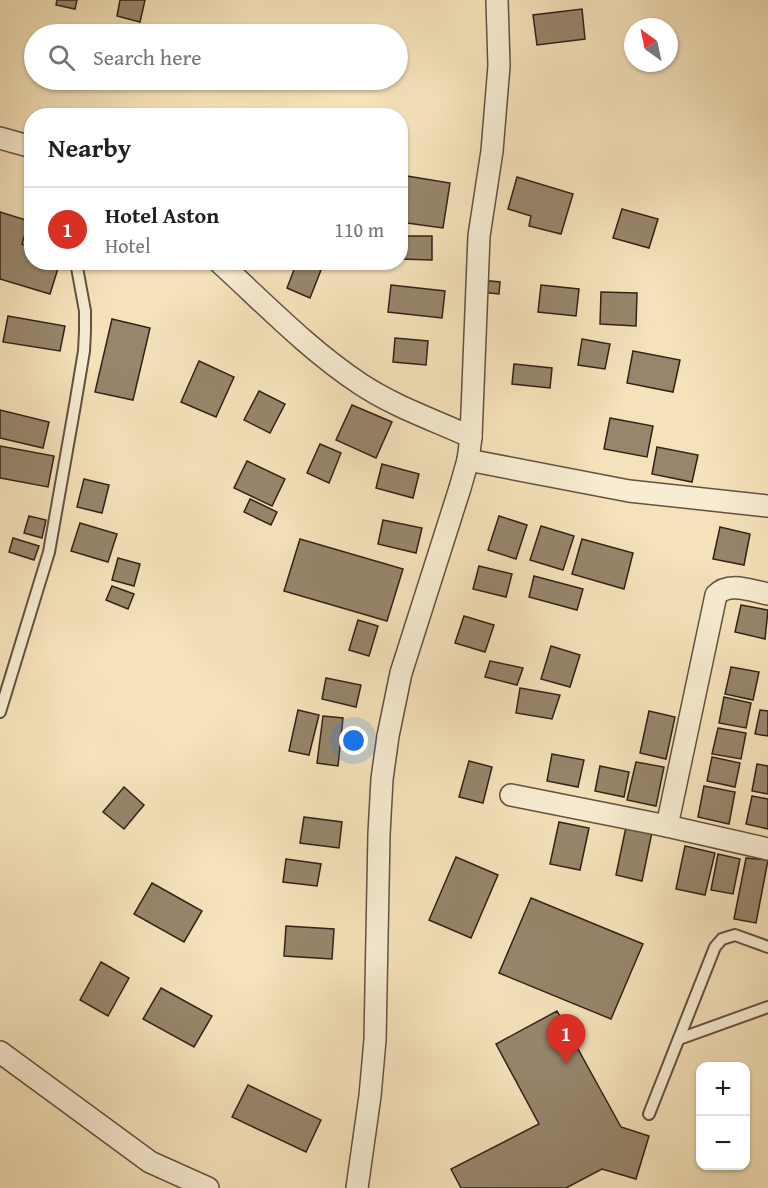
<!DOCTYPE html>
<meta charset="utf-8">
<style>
:root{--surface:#fff;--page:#f2f2f2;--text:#202124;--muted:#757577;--line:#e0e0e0;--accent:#d93025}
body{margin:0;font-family:"Gentium Book Plus",serif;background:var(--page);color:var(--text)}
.controls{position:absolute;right:18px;bottom:18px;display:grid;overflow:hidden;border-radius:12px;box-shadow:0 2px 4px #0004}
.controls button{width:54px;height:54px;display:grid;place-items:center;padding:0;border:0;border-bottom:2px solid var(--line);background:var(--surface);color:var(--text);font:30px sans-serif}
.compass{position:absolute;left:624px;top:18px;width:54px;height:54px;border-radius:50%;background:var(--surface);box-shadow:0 2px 4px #0004;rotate:327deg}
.you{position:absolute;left:354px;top:741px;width:21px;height:21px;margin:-15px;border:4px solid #fff;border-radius:50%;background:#1a73e8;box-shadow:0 0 0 9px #1a73e833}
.badge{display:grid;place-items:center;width:39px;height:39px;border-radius:50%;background:var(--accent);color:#fff;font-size:20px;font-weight:700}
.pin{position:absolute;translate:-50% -50px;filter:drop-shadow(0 2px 3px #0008)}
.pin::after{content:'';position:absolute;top:32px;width:21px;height:18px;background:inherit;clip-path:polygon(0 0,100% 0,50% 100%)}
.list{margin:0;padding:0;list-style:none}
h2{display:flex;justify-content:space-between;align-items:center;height:78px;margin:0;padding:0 24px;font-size:26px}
h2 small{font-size:20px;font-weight:400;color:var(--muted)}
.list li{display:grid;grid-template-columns:39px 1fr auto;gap:18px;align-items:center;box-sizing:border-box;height:84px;padding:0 24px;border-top:2px solid var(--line)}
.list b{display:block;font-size:22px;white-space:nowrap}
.list p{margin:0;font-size:20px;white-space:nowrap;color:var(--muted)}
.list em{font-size:20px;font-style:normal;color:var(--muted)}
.icon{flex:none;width:33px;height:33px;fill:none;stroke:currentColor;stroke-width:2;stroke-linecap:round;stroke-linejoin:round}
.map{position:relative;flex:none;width:768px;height:1188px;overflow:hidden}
.search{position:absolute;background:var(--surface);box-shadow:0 2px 4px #0004;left:24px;top:24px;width:384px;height:66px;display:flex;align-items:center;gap:15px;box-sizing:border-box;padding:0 21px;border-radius:33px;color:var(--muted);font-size:22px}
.panel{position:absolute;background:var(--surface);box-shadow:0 2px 4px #0004;left:24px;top:108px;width:384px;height:162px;border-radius:24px}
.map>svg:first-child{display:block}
.building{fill:#97866c;stroke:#312217;stroke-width:1.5}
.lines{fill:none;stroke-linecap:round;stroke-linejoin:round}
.service-casing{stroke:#625240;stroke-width:14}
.minor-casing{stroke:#625240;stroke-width:24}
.service{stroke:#f8ecd2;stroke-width:10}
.minor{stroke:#f8ecd2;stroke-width:21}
</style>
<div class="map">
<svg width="768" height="1188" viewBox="0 0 768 1188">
<rect width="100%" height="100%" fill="#f5e2ba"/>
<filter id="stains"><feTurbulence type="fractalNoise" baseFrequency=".00333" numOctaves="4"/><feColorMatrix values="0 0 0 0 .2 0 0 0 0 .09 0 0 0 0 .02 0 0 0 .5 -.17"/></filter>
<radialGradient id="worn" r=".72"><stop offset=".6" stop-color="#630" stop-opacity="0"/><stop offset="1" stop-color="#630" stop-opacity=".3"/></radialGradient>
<g class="building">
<path d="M57,0H77L75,9L56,5Z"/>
<path d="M120,0H145L140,22L117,16Z"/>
<path d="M582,9L585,39L537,45L533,15Z"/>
<path d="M401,175L450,183L443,228L400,222Z"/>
<path d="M517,177L573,194L561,234L529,226L531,216L508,209Z"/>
<path d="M622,209L658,219L649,248L613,238Z"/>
<path d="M0,212L29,221L22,244L32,247V262H60L50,294L0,279Z"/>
<path d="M400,236H432V260L400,259Z"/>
<path d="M297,262L321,270L310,298L287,288Z"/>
<path d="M481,280L500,282L499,294L480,292Z"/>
<path d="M391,285L445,291L442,318L388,312Z"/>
<path d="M541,285L579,289L576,316L538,312Z"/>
<path d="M601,292L637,293L636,326L600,324Z"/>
<path d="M8,316L65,326L60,351L3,342Z"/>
<path d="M112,319L150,328L133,400L95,392Z"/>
<path d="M395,338L428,341L426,365L393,362Z"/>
<path d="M582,339L610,344L605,369L578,365Z"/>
<path d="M633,351L680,360L673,392L627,383Z"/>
<path d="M199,361L234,377L216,417L181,402Z"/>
<path d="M514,364L552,368L550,388L512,384Z"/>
<path d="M259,391L285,404L270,433L244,420Z"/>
<path d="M352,405L392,422L376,458L336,440Z"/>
<path d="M0,410L49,422L43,448L0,438Z"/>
<path d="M610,418L653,426L647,457L604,449Z"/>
<path d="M320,444L341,453L329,483L307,473Z"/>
<path d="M0,446L54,456L48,487L0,478Z"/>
<path d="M657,447L698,455L692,482L652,474Z"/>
<path d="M247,461L285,479L272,506L234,488Z"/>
<path d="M382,464L419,474L413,498L376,488Z"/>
<path d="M84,479L109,485L102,513L77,507Z"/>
<path d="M250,499L277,512L271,525L244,512Z"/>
<path d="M29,516L46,520L42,538L24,533Z"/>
<path d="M499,516L527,525L516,559L488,550Z"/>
<path d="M383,520L422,528L416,553L378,544Z"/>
<path d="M80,523L117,534L108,562L71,551Z"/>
<path d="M541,526L574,536L563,570L530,560Z"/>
<path d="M720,527L750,534L744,565L713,559Z"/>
<path d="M13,538L39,546L34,560L9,552Z"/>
<path d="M300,539L403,569L387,621L284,591Z"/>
<path d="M582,539L633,553L624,589L572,574Z"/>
<path d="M118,558L140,564L134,586L112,580Z"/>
<path d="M479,566L512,574L506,597L473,589Z"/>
<path d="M534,576L583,589L577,610L529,597Z"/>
<path d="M112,586L134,594L128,609L106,600Z"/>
<path d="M741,605L768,610L765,639L735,632Z"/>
<path d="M464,616L494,625L485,652L455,643Z"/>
<path d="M358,620L378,626L369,656L349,650Z"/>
<path d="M551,646L580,655L570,687L541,679Z"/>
<path d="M490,661L523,668L517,685L485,677Z"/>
<path d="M731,667L759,672L753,700L725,694Z"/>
<path d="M326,678L361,685L356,707L322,699Z"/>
<path d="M520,688L560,695L552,719L516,713Z"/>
<path d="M724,697L751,703L746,728L719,723Z"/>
<path d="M298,710L319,715L309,755L289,751Z"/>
<path d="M760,710L768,711V736L755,734Z"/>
<path d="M649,711L675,717L666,759L640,753Z"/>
<path d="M323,716L343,718L338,766L317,763Z"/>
<path d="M718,728L746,733L741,759L712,754Z"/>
<path d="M552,754L584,760L578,787L547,781Z"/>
<path d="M712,757L740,763L735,787L707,781Z"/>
<path d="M469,761L492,767L483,803L459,797Z"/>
<path d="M636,762L664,767L656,806L627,800Z"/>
<path d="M757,764L768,766V794L752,791Z"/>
<path d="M600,766L629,772L624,797L595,791Z"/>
<path d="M704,786L735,792L729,824L698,817Z"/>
<path d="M124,787L144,805L124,829L103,812Z"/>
<path d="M752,796L768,799V829L746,824Z"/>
<path d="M304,817L342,822L339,848L300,843Z"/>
<path d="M559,822L589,828L580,870L550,864Z"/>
<path d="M626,827L652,832L642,881L616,875Z"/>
<path d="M685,846L715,853L705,895L676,889Z"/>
<path d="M718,854L740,859L733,894L711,890Z"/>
<path d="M456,857L498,875L471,938L429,920Z"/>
<path d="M746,858L768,860L756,923L734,919Z"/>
<path d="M286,859L321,864L317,886L283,882Z"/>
<path d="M152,883L202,911L184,942L134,914Z"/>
<path d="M531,898L643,944L611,1019L499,973Z"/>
<path d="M286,926L334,929L332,959L284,956Z"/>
<path d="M101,962L129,978L108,1016L80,1000Z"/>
<path d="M161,988L212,1016L194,1047L143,1019Z"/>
<path d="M557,1011L621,1127L649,1136L636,1179L602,1169L566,1188H461L451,1169L539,1124L496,1044Z"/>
<path d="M248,1085L321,1120L306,1152L232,1117Z"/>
</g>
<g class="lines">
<defs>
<g id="service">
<path d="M0,712L49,552L75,405L84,351L85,331V311L76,262"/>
<path d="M679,1039L768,1007"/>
<path d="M649,1114L715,947L722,939L735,935L768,947"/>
</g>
<g id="minor">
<path d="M0,138L32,147"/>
<path d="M219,262C264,303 308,349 359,383C393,406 434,420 471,437"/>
<path d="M468,460L629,491L768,506"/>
<path d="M511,795L667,826L768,849"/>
<path d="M667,826L716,595C729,581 752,591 768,594"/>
<path d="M0,1052L150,1162L208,1188"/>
<path d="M357,1188L370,1096L375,1040L379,834L382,779L388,736L401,673L460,488L468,460L471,437L479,236L492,151L499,66L497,0"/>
</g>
</defs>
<use href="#service" class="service-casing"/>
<use href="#minor" class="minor-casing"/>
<use href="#service" class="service"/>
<use href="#minor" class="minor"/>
</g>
<rect width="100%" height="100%" filter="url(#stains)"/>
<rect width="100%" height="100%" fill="url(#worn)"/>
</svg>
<div class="controls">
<button>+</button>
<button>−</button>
</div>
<svg class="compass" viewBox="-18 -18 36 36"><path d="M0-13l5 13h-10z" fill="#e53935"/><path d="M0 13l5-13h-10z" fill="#757577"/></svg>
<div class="you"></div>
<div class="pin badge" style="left:566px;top:1064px">1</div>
<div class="search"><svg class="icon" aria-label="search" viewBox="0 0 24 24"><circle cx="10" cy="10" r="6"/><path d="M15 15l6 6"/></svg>Search here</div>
<section class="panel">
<h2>Nearby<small></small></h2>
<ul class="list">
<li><span class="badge">1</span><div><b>Hotel Aston</b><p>Hotel</p></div><em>110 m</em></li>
</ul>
</section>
</div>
